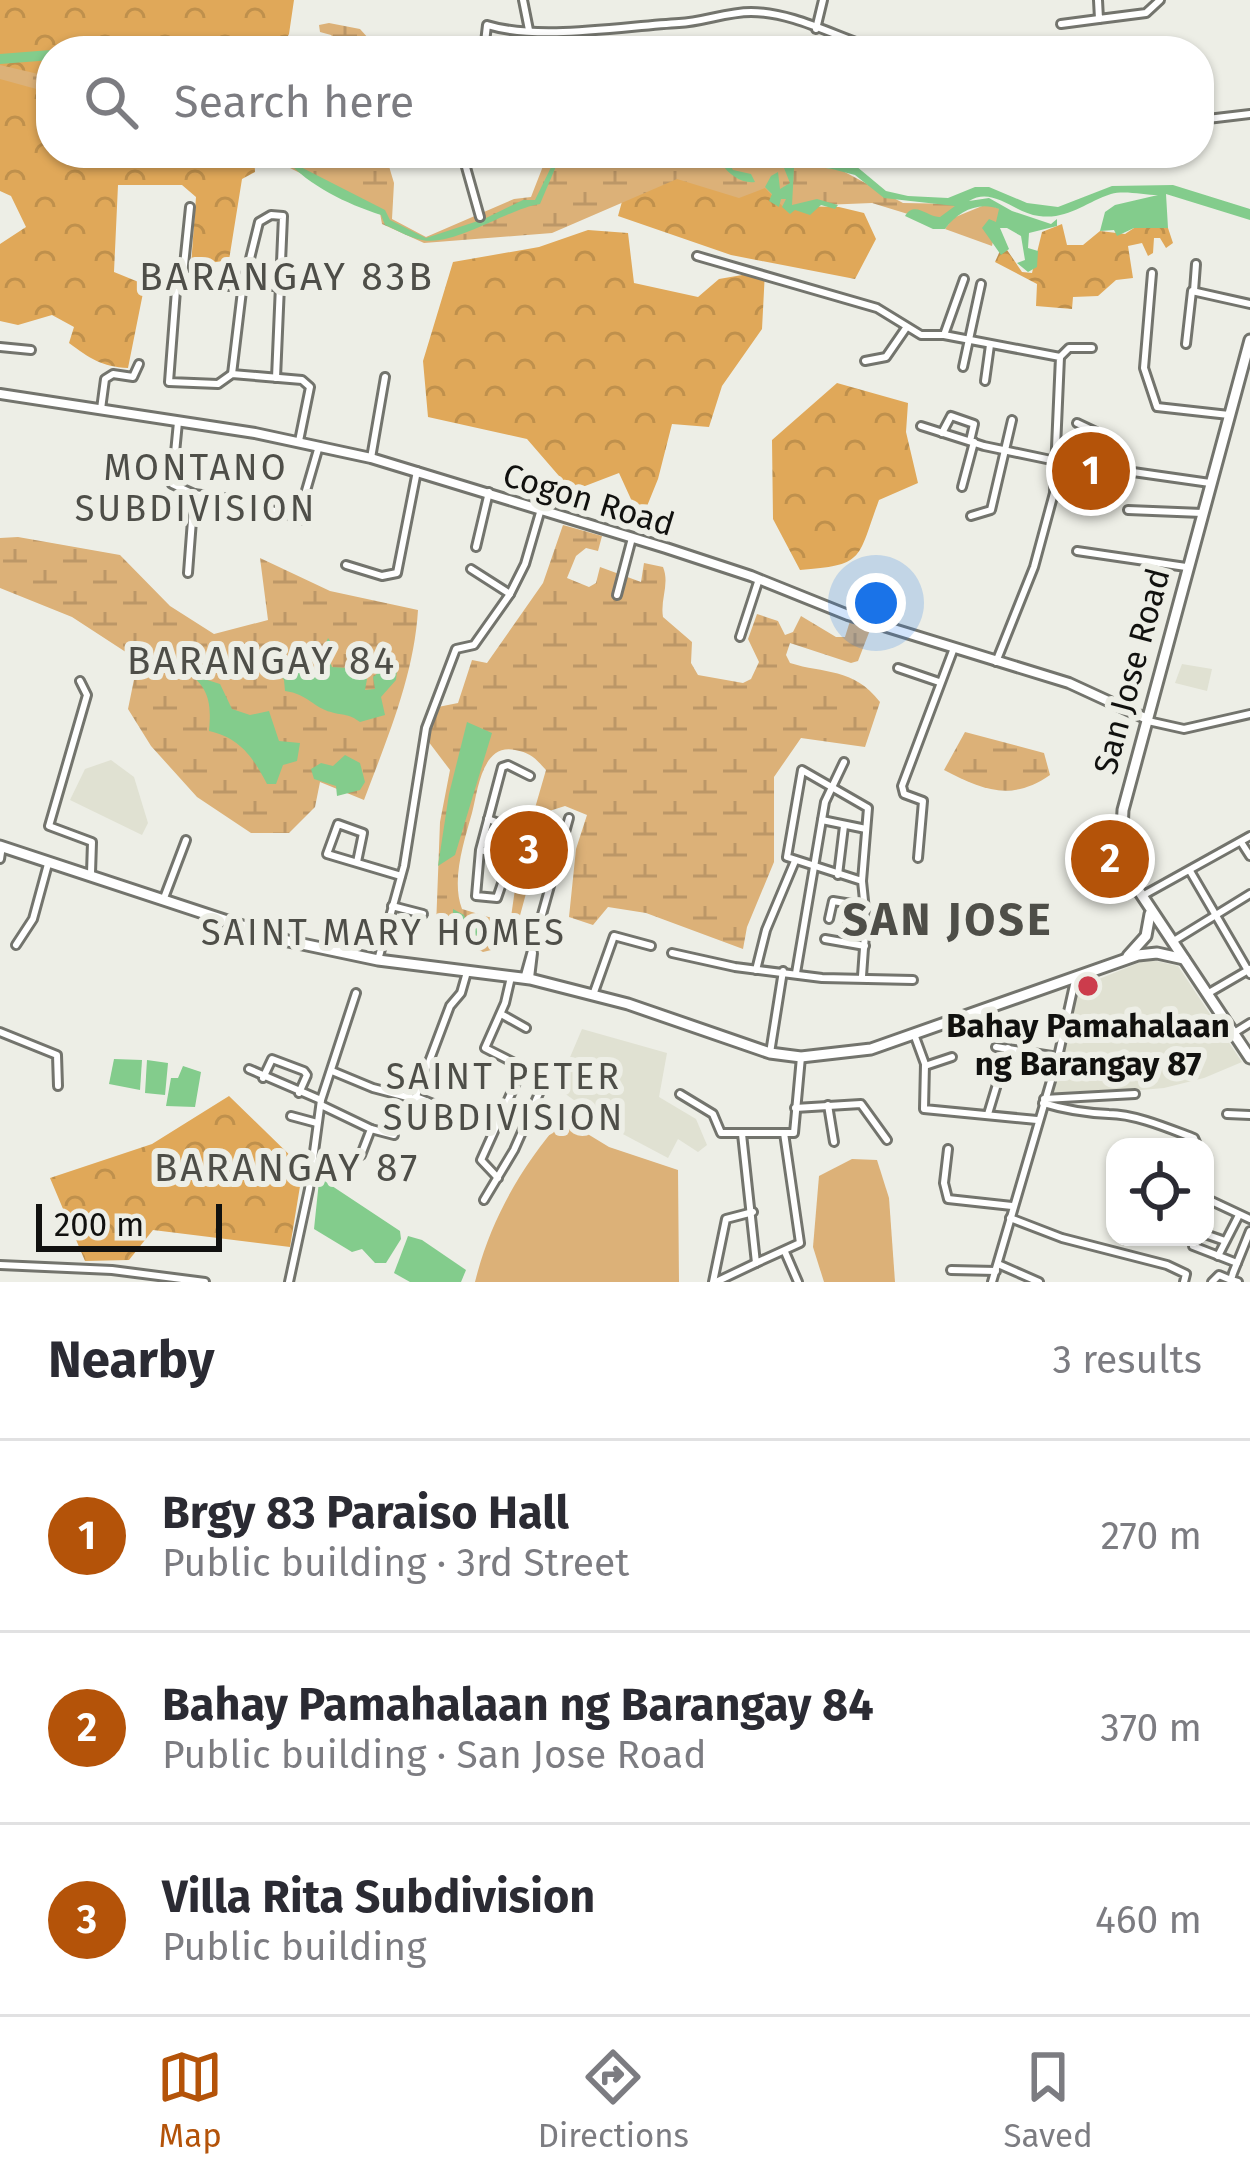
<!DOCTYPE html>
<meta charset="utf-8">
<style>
:root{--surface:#fff;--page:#f2f2f3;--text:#2b2b33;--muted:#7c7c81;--line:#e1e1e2;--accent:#b45309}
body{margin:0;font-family:"Fira Sans",sans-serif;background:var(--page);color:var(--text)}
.controls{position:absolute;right:36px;bottom:36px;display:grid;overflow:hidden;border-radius:24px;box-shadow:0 3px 9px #0004}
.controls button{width:108px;height:108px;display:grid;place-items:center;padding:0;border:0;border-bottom:3px solid var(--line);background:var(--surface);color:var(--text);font:60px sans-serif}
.scale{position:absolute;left:36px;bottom:30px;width:186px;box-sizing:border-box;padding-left:12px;border:6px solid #11110f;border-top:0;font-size:33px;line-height:42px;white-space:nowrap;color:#11110f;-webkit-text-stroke:9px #edeee6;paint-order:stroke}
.you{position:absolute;left:876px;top:603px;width:42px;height:42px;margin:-30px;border:9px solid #fff;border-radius:50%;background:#1a73e8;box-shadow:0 0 0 18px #1a73e833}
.badge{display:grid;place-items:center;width:78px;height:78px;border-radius:50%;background:var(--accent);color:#fff;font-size:39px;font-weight:700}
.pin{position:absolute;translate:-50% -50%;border:6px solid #fff;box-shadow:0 3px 12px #0006}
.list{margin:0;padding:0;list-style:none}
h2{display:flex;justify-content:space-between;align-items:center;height:156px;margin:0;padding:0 48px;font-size:51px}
h2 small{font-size:39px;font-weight:400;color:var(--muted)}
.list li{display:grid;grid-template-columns:78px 1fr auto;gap:36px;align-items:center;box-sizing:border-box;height:192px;padding:0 48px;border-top:3px solid var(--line)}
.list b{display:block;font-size:45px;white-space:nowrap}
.list p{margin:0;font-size:39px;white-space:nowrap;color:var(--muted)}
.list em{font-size:39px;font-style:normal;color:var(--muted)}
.icon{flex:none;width:66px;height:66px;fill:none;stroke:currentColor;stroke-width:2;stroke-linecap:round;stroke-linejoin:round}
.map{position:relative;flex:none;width:1250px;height:1282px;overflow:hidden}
.search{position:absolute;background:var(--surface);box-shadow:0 3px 9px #0004;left:36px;right:36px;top:36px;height:132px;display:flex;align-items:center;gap:30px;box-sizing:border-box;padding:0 42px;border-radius:48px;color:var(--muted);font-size:45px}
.sheet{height:732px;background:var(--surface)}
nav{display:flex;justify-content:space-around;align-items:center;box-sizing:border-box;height:168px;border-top:3px solid var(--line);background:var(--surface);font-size:33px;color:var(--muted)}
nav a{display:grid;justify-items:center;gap:6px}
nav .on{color:var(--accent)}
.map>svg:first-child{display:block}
.built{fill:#e0e1d2}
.green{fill:#dcb178}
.forest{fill:url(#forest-crowns)}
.wetland{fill:url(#wetland-marsh)}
.water{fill:#83cc8c}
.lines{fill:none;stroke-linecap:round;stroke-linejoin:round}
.river{stroke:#83cc8c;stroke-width:10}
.minor-casing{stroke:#73746d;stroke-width:12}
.tertiary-casing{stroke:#73746d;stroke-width:14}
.secondary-casing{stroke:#73746d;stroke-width:15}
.minor{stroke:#fff;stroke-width:6}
.tertiary{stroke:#fff;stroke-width:8}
.secondary{stroke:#fff;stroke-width:9}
.poi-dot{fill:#cc3c4c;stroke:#edeee6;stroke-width:4.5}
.labels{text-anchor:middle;stroke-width:12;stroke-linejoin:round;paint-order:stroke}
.street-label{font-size:33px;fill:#11110f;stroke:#edeee6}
.poi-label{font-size:33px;font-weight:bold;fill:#11110f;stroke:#edeee6}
.neighbourhood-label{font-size:36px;letter-spacing:3px;fill:#4e4e48;stroke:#edeee6}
.quarter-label{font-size:39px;letter-spacing:3px;fill:#4e4e48;stroke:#edeee6}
.district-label{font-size:45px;font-weight:bold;letter-spacing:3px;fill:#4e4e48;stroke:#edeee6}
</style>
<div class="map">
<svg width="1250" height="1282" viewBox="0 0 1250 1282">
<defs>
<pattern id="forest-crowns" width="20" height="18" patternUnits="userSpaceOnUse" patternTransform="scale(3)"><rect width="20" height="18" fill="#e0a859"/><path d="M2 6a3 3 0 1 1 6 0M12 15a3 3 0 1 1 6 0" fill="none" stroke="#bf904c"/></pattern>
<pattern id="wetland-marsh" width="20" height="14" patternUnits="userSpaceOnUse" patternTransform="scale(3)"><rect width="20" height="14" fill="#dcb178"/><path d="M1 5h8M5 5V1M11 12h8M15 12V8" fill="none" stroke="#bc9767"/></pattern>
</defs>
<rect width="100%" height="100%" fill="#edeee6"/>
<g class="built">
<path d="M1182,664L1212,669L1207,691L1175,683Z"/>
<path d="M111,760L134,777L148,823L142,835L70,800L85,769Z"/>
<path d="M1148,959L1178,966L1242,1062L1204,1078L1164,1088L1050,1098L1077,988Z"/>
<path d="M582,1029L667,1053L659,1097L696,1119L707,1145L698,1152L678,1139L668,1158L619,1132L557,1088Z"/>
</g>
<g class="green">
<path d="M987,204L1000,209L992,246L945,229L953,218Z"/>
<path d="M563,1119L609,1147L678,1170L679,1282H475C490,1221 521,1166 563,1119Z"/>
<path d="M852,1159L877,1160L889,1198L895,1282H824L813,1247L819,1176Z"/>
</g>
<g class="forest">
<path d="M0,0H294L289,34L280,51H51V153H254L255,172L242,179L229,260L191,266L196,197L182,185H118L114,272L141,283L143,293L128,368C102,367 89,358 69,343L74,327L52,315L18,325L0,321V244L26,227L11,196L0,191Z"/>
<path d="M629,176L725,180L765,187L797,206L839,207L864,213L876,239L855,279L731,255L618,216Z"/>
<path d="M1062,224L1067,245H1083L1100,231L1125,234L1134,228H1168L1173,243L1166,248L1160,238H1154L1153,253L1148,256L1142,243L1128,246L1133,278L1116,280L1098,296L1073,297L1072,309L1036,306L1037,284L995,262L1003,244L1022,272L1032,273L1042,232Z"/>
<path d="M588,230L628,233L634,283L698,297L719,279L765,271L762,329L722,386L709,427L672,424L658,479L641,521L619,473L572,491L527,439L428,417L423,361L453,262L539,247Z"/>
<path d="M837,383L908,403L906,432L918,483L879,500C857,559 866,565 800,570L773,519L772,440Z"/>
<path d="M229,1096L303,1168L290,1247L153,1230L129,1260L85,1261L50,1178L152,1144Z"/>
</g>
<g class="wetland">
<path d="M329,23L360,29L378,49L387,51H345L331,35L320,32L319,25Z"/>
<path d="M0,65L51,77V93L0,79Z"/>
<path d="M260,153H372L388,163L394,183L392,219L426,237L514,199L531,197L545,161L552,153H713L841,170L903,203L960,204L947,226L872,203L798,206L790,214L765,188L739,198L677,179L552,233L424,243L382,224L380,213Z"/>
<path d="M563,525L602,536L598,551L586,548L576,556L567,578L589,587L596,583L600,567L641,582L644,563L663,567C670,584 660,599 663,617L692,642L691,663L698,675L743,683L751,679L759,662L748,639L757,614L778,621L785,635L793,632L801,616L836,637H845L850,621L870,630L858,661L851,663L790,643L786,655L790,663C824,674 853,667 880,702L865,747L801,738L774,777V862L747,927L743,949L646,913L608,907L593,925L569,917L576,849L587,815L565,806L543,813L535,808L546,770C535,758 531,753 515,750C482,743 478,790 472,813C464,842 451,880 462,909L505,922L511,917L516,882L528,886L512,945L483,952L436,927L440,822L450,770L428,741L438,707L458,703L472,660L487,663L543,583Z"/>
<path d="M18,537L120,555L170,606L214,634L268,620L260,558L330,591L418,610C414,676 387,739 364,800L320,782L315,807L289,833H251L197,797L151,746L128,709L138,660L72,617L0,588V538Z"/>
<path d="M965,732L1044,753L1050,775C1011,802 983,790 944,770Z"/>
</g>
<g class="water">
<path d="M558,153H567L557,164L540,204C507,209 454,247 422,240C410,238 397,230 385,225L381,215C345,203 311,187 285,159L385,210L390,220L426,238L484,219L523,200H535Z"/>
<path d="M669,153L725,156L733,170L751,174L755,182C742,184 728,174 722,164L711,167Z"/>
<path d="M721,153L831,162L834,154L839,164L856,166L886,191L908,196L948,198L975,187H989L1027,203L1058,207L1112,186L1173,185L1250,209V220L1166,194L1168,228H1134L1117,236L1114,230L1100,231L1105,212L1115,205L1158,195C1144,195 1124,190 1111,194C1086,202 1068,220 1039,216C1014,213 993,186 969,201L989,198L1012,211L1051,224L1057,219V226L1029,233L1028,248L1038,251L1037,267L1028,272L1017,263L1025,260L1021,236L1007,228H1000L1009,249L1001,255L982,228L989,219L996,222L999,209C979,201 958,211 945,229H933L905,216C915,200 928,218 940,217L955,206L884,198L855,175L832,169Z"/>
<path d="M784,168H794L792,205L817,199L838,205L835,209L821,205L810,215L795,210L790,214L782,207L786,199H781L779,207L769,201L772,194L765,187L771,176L778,172L780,189L790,183Z"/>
<path d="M328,638L333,645L329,659L332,667L363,669L367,679L365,690L375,689L373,677L390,663L397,670L396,680L381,697L385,715L360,722C348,713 344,716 331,712C314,708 308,694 285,691L284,680L274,667L277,653H283L289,663L315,669Z"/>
<path d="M178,646L188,651L189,666L201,678L220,684L232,709L250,715L269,711L279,741L300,743L297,761L283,765L276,784H267C253,757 240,738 209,731C212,699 208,686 181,667Z"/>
<path d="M467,722L492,733L455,855L438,866L449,794Z"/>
<path d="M345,755L360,763L365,782L360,790L337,796L336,786L314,779L311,769L321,763L333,766Z"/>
<path d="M453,909L464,915L466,921L497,935L486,945L478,936L459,933L453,927Z"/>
<path d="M114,1059L142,1060L140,1090L109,1084Z"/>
<path d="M147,1060L168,1063L165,1095L145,1093Z"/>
<path d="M183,1066L201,1072L195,1107L166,1106L171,1078H178Z"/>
<path d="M323,1180L400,1231L401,1239L386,1263H375L362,1249L352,1252L314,1229L319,1181Z"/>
<path d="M408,1236L422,1240L466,1270L461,1282H410L394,1273Z"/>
</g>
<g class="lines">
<path class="river" d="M0,59L51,55"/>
<defs>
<g id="minor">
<path d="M523,0L529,30"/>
<path d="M1098,0L1099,19L1146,13L1160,0"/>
<path d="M1061,24L1099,19"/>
<path d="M816,29L823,0"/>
<path d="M484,51L487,25C539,41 624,26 679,23C703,22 726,12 751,12C796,12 841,40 883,51"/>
<path d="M1199,120L1250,114"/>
<path d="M462,153L480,217"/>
<path d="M190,207L183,275L227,286L244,285"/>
<path d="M697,256L877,308L921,335H944L1060,357L1054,493L1034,567L996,662"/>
<path d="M1152,273L1144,368L1157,407L1229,415"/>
<path d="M246,281L279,287"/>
<path d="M176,290L169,382L218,384L232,374L302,380L310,387L299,441"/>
<path d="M1194,291L1196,264"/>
<path d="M944,335L964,279"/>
<path d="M1186,344L1192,291L1250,304"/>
<path d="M0,347L31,350"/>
<path d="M1060,357L1069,348H1092"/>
<path d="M865,361L886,357L906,328"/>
<path d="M963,367L981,284"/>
<path d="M232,374L242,291L259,222L271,215L283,216L276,378"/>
<path d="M985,381L990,345"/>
<path d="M101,409L105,379L113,374L133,377L139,364"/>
<path d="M178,422L172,484L194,494L188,573"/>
<path d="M1077,423L1096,432L1098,465"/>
<path d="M921,426L984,446L1056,461L1210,483"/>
<path d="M942,433L951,416L974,424L970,441"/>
<path d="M371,458L385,377"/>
<path d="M962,487L974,442"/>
<path d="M194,494L238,500L305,520"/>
<path d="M305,494L319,446"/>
<path d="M1128,510L1202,513"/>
<path d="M971,516L991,510L1012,420"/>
<path d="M476,547L489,492"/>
<path d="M1077,551L1186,567"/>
<path d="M346,565L382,576L397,573L417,471"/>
<path d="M471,569L510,594"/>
<path d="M617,595L632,538"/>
<path d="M740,637L759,579"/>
<path d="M898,668L939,682"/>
<path d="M80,681L87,695L49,826L92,842L91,873"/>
<path d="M1148,721L1184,729L1250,714"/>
<path d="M488,819L558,845"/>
<path d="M822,820L866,829"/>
<path d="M1241,842L1250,856"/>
<path d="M481,850L551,874"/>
<path d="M918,858L923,801L904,794L902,786L954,648"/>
<path d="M0,859L2,846"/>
<path d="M510,860L497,898L476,896L480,850L502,767L508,765L530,776"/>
<path d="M357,862L363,833L338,824L327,854L401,876"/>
<path d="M1190,871L1250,974"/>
<path d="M838,875L844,826"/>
<path d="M1142,896L1250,836"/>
<path d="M164,898L186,840"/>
<path d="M392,906L423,914"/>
<path d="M829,919L833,901L864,906"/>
<path d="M848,924L865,927"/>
<path d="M825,939L865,946"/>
<path d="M1172,942L1250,894"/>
<path d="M16,945L33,919L48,864"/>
<path d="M672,953L735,967L822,978L913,980"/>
<path d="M378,960L404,866L426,728L456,649L474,645L510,594L525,564L541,509"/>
<path d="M756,970L766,930L795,861"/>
<path d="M796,973L825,802L844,762"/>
<path d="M862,976L866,920L862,881L868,808L802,770L787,857L862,881"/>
<path d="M530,978L533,953"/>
<path d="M524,979L569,818"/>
<path d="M1207,994L1250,969"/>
<path d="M593,995L614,936L651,946"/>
<path d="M501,1014L526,1028"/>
<path d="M0,1032L57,1055L58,1086"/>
<path d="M1234,1033L1250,1023"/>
<path d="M914,1034L925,1064L924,1109L1037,1120"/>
<path d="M996,1047L1058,1057"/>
<path d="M770,1053L783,971"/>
<path d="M925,1066L952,1057"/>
<path d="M249,1069L321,1100"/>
<path d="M332,1071L373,1088L415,1099L450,1006L461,993L467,972"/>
<path d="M263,1078L272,1059L304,1071L307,1075L299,1093"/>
<path d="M680,1094L713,1114L721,1133H794L801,1057"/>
<path d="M416,1097L441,1107"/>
<path d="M1044,1099L1135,1094"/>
<path d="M1043,1103C1066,1110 1085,1113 1109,1114C1135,1114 1170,1129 1194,1138L1198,1147"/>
<path d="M321,1105L371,1129L361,1155"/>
<path d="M828,1105L834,1142"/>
<path d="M795,1108L861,1104L887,1140"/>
<path d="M988,1114L1008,1048"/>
<path d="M1227,1114L1250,1115"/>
<path d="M291,1116L317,1123"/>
<path d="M371,1129L394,1135"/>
<path d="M742,1134L756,1263L800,1243L784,1133"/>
<path d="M948,1149L944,1183L948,1199L1012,1206"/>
<path d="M498,1178L481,1160L522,1069"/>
<path d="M1205,1198L1250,1219"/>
<path d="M484,1200L514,1150L544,1082L542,1077L485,1048L505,1003L511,977"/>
<path d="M1010,1218L1062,1238L1167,1265L1186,1274L1184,1282"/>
<path d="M1205,1234L1225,1241"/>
<path d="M1193,1246L1237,1263"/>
<path d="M785,1252L798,1282"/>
<path d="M1218,1256L1239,1215"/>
<path d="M998,1264L1039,1282"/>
<path d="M0,1265L112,1270L205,1282"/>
<path d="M951,1270L996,1271"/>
<path d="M289,1282L309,1189L321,1100L356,993"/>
<path d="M713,1282L726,1219L753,1212"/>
<path d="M716,1282L756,1263"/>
<path d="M992,1282L1058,1057L1076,976"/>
<path d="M1212,1282L1219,1275L1231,1280"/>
<path d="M1238,1282L1231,1280L1233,1273L1250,1231"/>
</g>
<path id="tertiary" d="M0,394L255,433L371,458L666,548L751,576L848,615L1069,683L1145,718"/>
<g id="secondary">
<path d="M1250,340L1123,810L1121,851L1135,885L1250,1058"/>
<path d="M0,846L288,941L378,960L530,979L628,1004L770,1053L801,1057L871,1049L1138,955L1157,953L1184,959"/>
<path d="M1128,956L1146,936L1150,914"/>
</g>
</defs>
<use href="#minor" class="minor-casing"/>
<use href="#tertiary" class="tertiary-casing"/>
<use href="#secondary" class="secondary-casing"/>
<use href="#minor" class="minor"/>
<use href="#tertiary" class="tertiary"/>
<use href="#secondary" class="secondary"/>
</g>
<circle class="poi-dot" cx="1088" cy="986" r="12"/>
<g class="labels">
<g class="street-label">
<text transform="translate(589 499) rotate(17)" y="12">Cogon Road</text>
<text transform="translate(1131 671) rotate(-75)" y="12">San Jose Road</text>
</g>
<g class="poi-label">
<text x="1088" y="1037">Bahay Pamahalaan<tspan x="1088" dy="38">ng Barangay 87</tspan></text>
</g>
<g class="neighbourhood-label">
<text x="196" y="480">MONTANO<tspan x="196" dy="41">SUBDIVISION</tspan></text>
<text x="384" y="945">SAINT MARY HOMES</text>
<text x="504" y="1089">SAINT PETER<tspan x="504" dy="41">SUBDIVISION</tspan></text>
</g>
<g class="quarter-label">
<text x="287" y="290">BARANGAY 83B</text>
<text x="262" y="674">BARANGAY 84</text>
<text x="287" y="1181">BARANGAY 87</text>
</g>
<g class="district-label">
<text x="948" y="935">SAN JOSE</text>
</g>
</g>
</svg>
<div class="controls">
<button><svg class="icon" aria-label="locate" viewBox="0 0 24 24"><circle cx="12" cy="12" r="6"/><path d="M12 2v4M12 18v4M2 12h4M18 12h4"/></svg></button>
</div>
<div class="scale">200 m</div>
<div class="you"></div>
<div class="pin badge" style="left:1091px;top:471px">1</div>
<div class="pin badge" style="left:1110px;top:859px">2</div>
<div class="pin badge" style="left:529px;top:850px">3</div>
<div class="search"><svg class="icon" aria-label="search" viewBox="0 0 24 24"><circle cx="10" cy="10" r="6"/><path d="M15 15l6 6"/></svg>Search here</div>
</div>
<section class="sheet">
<h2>Nearby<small>3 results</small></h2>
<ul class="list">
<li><span class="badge">1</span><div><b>Brgy 83 Paraiso Hall</b><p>Public building · 3rd Street</p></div><em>270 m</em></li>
<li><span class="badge">2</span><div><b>Bahay Pamahalaan ng Barangay 84</b><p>Public building · San Jose Road</p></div><em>370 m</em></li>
<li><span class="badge">3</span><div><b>Villa Rita Subdivision</b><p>Public building</p></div><em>460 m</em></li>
</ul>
</section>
<nav>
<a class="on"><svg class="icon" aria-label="map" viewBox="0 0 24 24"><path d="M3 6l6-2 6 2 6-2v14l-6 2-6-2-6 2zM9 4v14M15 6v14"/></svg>Map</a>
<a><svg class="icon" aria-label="directions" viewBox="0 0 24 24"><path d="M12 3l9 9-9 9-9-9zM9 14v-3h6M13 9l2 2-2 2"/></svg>Directions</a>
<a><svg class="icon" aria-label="saved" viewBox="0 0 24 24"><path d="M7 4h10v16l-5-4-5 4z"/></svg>Saved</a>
</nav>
